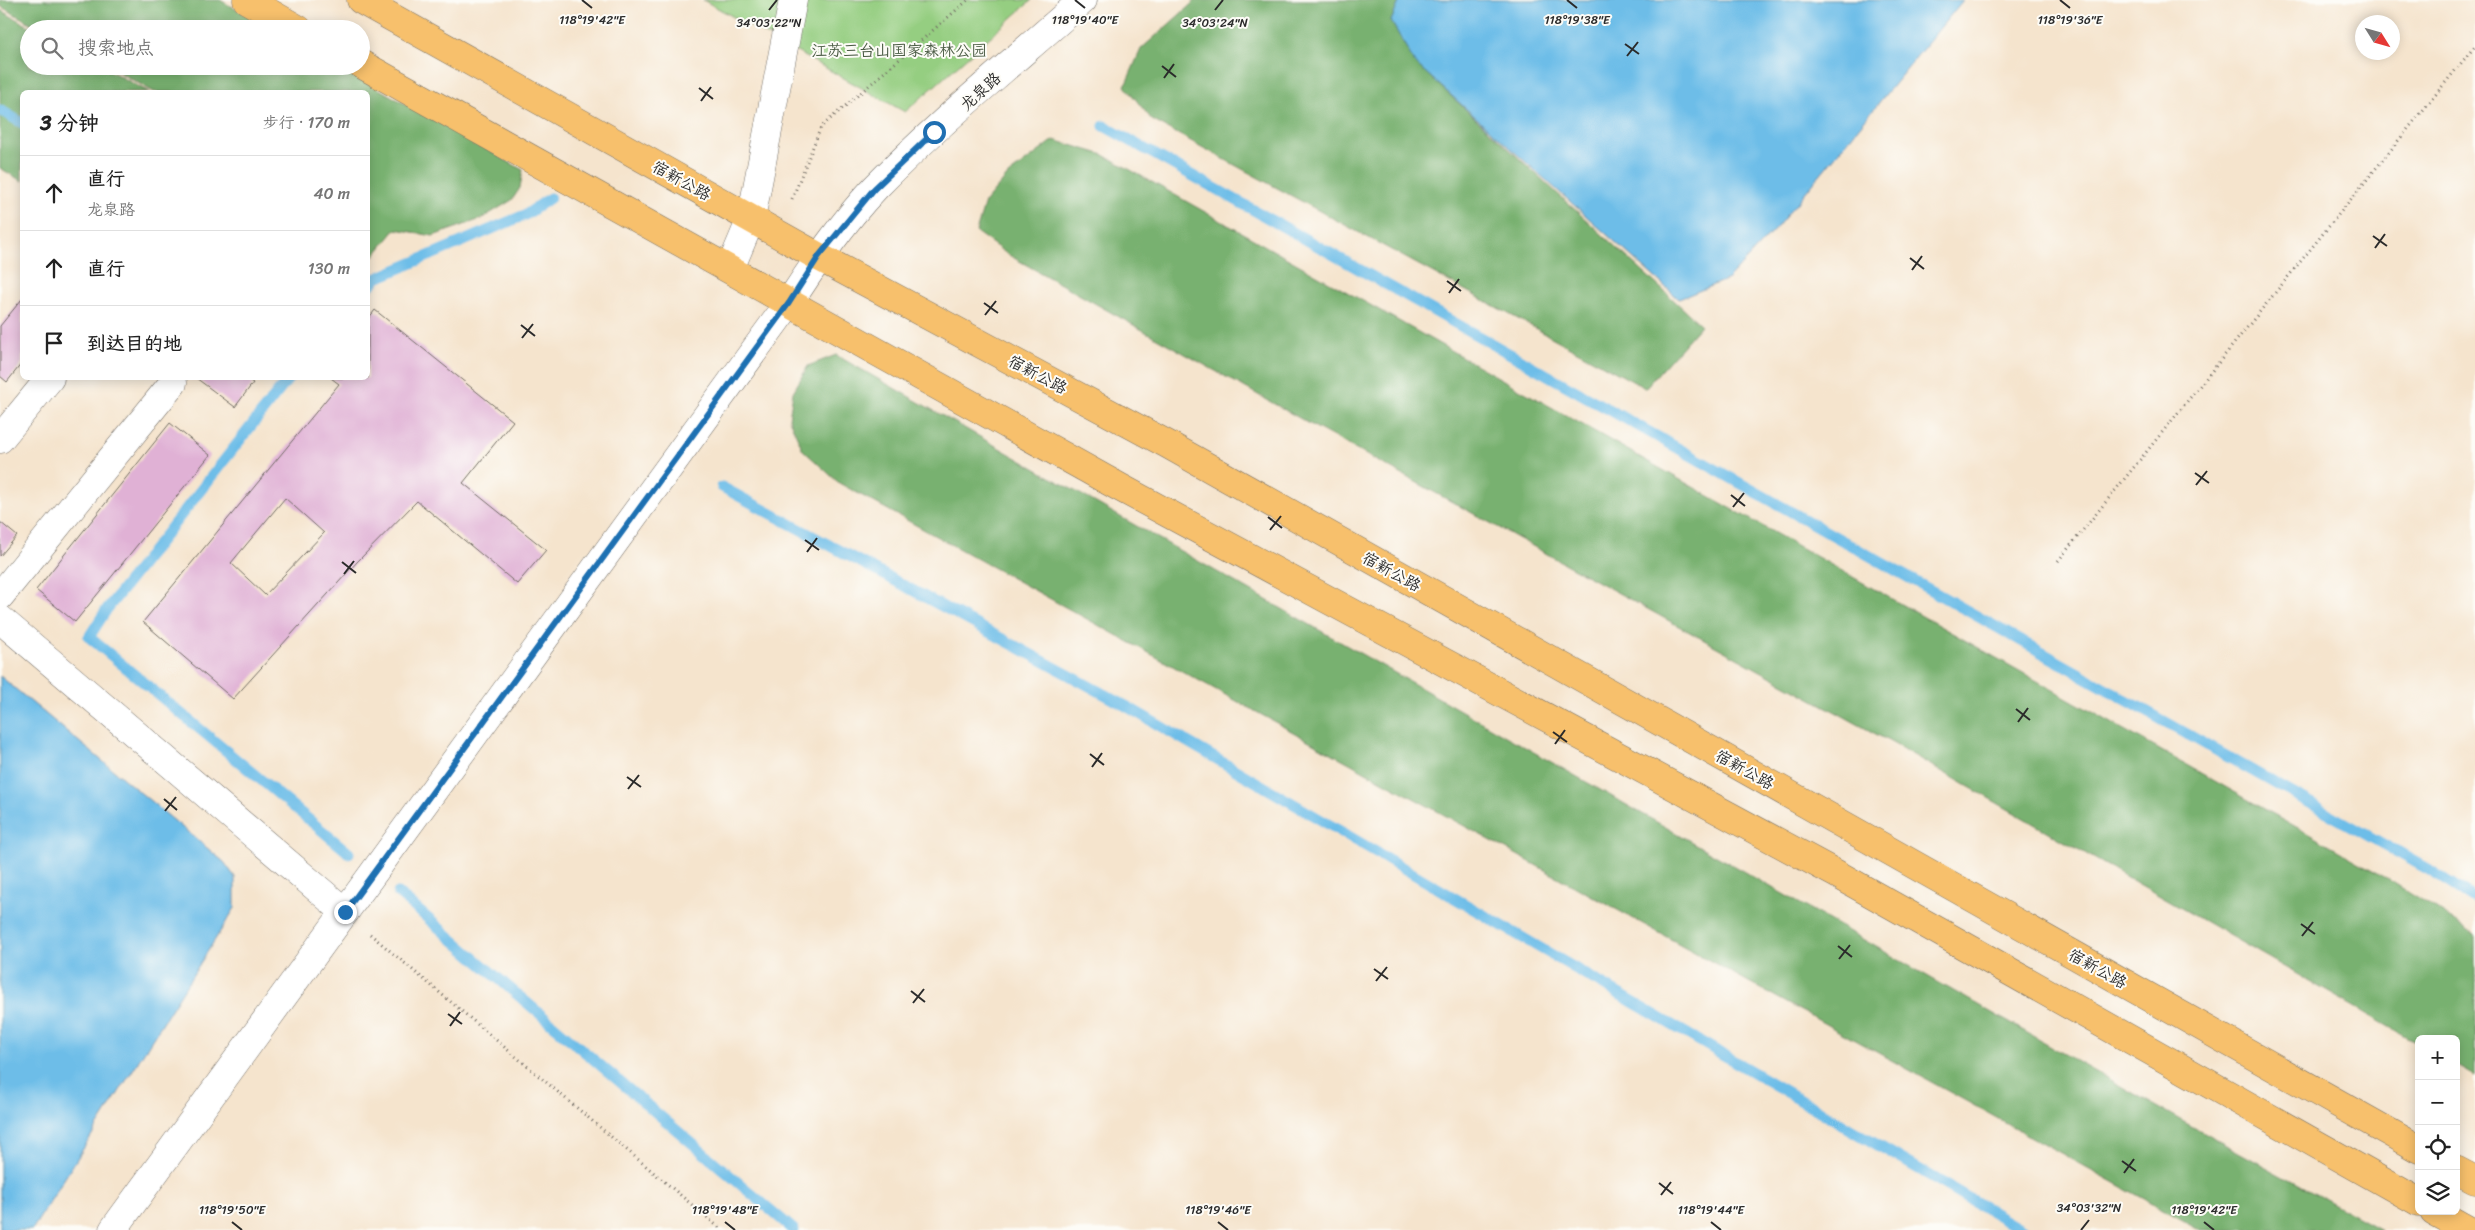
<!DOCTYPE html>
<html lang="zh">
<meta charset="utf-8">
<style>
:root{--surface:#fff;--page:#f6f6f6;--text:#222;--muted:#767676;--line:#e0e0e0}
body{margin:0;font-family:Sriracha,"LXGW WenKai TC",sans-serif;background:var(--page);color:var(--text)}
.controls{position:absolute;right:15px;bottom:15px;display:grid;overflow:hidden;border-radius:8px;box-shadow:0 2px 12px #0003}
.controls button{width:45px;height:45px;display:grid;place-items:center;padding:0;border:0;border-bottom:1px solid var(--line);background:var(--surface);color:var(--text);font:25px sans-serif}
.compass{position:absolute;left:2355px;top:15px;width:45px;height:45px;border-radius:50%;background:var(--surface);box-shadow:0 2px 12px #0003;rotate:127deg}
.stop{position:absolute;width:15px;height:15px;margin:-11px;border:4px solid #1f6fb2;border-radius:50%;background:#fff}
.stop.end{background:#1f6fb2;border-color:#fff;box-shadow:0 1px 5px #0008}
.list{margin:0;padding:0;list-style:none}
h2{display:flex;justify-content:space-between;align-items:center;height:65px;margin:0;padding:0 20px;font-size:21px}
h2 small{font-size:16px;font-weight:400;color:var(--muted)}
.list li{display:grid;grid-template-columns:32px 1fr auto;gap:15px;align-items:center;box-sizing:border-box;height:75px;padding:0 20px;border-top:1px solid var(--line)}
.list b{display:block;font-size:19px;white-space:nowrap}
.list p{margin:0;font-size:16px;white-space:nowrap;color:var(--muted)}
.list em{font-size:16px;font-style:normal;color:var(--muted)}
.icon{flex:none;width:28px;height:28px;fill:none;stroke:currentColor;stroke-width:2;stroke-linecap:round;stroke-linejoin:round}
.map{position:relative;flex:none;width:2475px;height:1230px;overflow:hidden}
.search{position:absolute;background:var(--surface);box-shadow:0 2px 12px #0003;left:20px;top:20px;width:350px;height:55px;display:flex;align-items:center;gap:12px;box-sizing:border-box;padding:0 18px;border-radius:28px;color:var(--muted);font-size:19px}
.panel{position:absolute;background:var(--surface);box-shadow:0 2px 12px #0003;left:20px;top:90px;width:350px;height:290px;border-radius:8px}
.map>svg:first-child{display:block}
.green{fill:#95ce81;stroke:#607c56}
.forest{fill:#78b16f;stroke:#526e4d}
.water{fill:#6dbde8;stroke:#4c748a}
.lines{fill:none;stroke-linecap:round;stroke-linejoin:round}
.stream{stroke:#6dbde8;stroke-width:11}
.building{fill:#e0b1d5;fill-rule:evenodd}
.minor-casing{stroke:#726c64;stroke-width:29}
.highway-casing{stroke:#726c64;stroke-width:29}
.path{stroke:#726c64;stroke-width:3;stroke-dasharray:1 4;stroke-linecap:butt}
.minor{stroke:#fff;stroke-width:28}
.highway{stroke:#f7c06c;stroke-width:28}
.route{stroke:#1f6fb2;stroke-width:6}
.ticks{fill:none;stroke:#2b2b2b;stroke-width:2}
.labels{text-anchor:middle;stroke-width:4;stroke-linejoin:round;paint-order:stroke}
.park-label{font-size:16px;fill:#4b5c45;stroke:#fdfcf7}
.street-label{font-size:16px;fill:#2b2b2b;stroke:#fdfcf7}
.ticks-label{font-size:12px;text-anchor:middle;fill:#2b2b2b;stroke:#fdfcf7;stroke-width:4;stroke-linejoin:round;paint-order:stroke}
</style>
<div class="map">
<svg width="2475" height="1230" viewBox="0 0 2475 1230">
<rect width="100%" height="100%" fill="#fdfcf7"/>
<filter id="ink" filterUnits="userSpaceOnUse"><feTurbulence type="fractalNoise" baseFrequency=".02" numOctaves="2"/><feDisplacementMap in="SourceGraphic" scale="10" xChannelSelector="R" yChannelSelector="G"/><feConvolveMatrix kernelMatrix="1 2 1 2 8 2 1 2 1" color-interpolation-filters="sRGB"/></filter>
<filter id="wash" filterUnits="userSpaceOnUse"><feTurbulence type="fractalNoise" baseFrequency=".0096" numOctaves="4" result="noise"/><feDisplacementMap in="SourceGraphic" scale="20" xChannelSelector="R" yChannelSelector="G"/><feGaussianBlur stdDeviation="1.12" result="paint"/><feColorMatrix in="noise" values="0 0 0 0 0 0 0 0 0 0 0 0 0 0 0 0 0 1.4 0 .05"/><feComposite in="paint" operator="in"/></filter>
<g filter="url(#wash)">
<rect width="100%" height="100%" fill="#f5e4cd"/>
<path class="green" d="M703,0H1032L905,112Z"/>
<g class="forest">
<path d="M0,0H220L271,29H41L0,6Z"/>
<path d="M1196,0H1400L1391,21L1415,63L1701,325L1645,388L1152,120L1125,86L1141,49Z"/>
<path d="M0,10L34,29H29V66H101L149,92H22V181L0,168Z"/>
<path d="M108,66H338L523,170L520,188L512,200L481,219L433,236L396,229L368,263V92H154Z"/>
<path d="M1054,140L1104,155L2378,873L2475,934V1076L2456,1065V1039H2419V1044L1894,744L1317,428L1007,254L976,232L985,202L1008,175Z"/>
<path d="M836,355L2182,1121L2381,1230H2201L839,483L803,450L789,419L793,392L808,366Z"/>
</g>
<g class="water">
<path d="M1400,0H1963L1777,227L1728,279L1679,299L1415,63L1391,21Z"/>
<path d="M0,676L224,862L235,877V908L32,1230H0Z"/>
</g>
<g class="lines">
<g class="stream">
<path d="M0,110L22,123"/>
<path d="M1104,126L2431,871L2475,899"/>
<path d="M368,287L377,278L527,214L550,198"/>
<path d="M289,378L107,609L89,637L349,853"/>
<path d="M722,487L1126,706L2023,1230"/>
<path d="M398,893L794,1230"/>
</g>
</g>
<g id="blocks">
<g class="building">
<path d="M22,299V363L7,382L0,376V326Z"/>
<path d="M375,310L513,421L463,483L546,550L517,584L417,501L357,562L233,699L143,622L339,384L331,378H368V319ZM285,498L324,533L265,595L231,563Z"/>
<path d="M196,378H246L253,383L235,407Z"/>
<path d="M170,423L210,455L75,622L36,590Z"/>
<path d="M0,522L17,536L0,556Z"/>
</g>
</g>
</g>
<g filter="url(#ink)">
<use href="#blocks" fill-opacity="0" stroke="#726c64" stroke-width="1"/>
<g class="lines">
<defs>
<g id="minor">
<path d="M730,269L751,219L793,0"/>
<path d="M0,439L50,378"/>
<path d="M0,596L173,383"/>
<path d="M0,619L345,912"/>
<path d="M113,1230L789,303C815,263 842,223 875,188C940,121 1013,62 1083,0"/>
</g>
<g id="highway">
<path d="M247,0L298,29"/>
<path d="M361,0L819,257L1167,444L2419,1149"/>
<path d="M361,64L1121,488L1835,873L2419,1202"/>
<path d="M2456,1170L2475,1180"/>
<path d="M2434,1211L2468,1230"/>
</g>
</defs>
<use href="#minor" class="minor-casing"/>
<use href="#highway" class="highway-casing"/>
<g class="path">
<path d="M792,199L821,127L968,0"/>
<path d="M2058,561L2475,46"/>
<path d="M370,934L722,1230"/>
</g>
<use href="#minor" class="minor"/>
<use href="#highway" class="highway"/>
</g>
</g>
<g class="lines" filter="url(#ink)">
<path class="route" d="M345,912L789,303L819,256L874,189L934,132"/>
</g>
<path class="ticks" d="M582,0L592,8M1075,0L1085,8M1567,0L1577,8M2060,0L2070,8M769,10L777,0M1215,10L1223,0M1625,44L1639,54M1627,56L1638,42M1162,66L1176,77M1164,78L1174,64M699,88L713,99M701,101L711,87M2373,236L2387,246M2375,248L2385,234M1910,258L1924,269M1912,270L1922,256M1447,281L1461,291M1449,293L1459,279M984,303L998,313M985,315L996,301M521,325L535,336M522,338L533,324M2195,473L2209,483M2196,485L2207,471M1731,495L1745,506M1733,507L1744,493M1268,517L1282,528M1270,530L1281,516M805,540L819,550M807,552L817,538M342,562L356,573M344,574L354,561M2016,709L2030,720M2018,722L2028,708M1553,732L1567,742M1555,744L1565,730M1090,754L1104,765M1092,767L1102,753M627,777L641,787M628,789L639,775M164,799L177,810M165,811L176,797M2301,924L2315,934M2302,936L2313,922M1838,946L1852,957M1839,959L1850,945M1374,969L1388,979M1376,981L1387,967M911,991L925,1002M913,1003L924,989M448,1014L462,1024M450,1026L460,1012M2122,1161L2136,1171M2124,1173L2134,1159M1659,1183L1673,1194M1661,1195L1671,1182M232,1222L242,1230M725,1222L735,1230M1218,1222L1228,1230M1711,1222L1721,1230M2204,1222L2214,1230M2081,1230L2089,1220"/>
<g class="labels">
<g class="park-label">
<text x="899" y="56">江苏三台山国家森林公园</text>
</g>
<g class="street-label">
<text transform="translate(980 91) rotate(-42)" y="6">龙泉路</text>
<text transform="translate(682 180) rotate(29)" y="6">宿新公路</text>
<text transform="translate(1038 374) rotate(28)" y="6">宿新公路</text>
<text transform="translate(1392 571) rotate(29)" y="6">宿新公路</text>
<text transform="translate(1745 769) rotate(29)" y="6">宿新公路</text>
<text transform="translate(2098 968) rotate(29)" y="6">宿新公路</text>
</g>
</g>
<g class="ticks-label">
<text x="1085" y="24">118°19'40"E</text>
<text x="592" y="24">118°19'42"E</text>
<text x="1577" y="24">118°19'38"E</text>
<text x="2070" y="24">118°19'36"E</text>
<text x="769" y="27">34°03'22"N</text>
<text x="1215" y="27">34°03'24"N</text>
<text x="2089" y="1212">34°03'32"N</text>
<text x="232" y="1214">118°19'50"E</text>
<text x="725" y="1214">118°19'48"E</text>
<text x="1218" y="1214">118°19'46"E</text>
<text x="1711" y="1214">118°19'44"E</text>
<text x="2204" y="1214">118°19'42"E</text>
</g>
</svg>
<div class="controls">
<button>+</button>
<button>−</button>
<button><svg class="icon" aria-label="locate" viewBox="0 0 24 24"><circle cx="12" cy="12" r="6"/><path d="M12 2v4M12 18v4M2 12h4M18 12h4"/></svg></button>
<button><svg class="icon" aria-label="layers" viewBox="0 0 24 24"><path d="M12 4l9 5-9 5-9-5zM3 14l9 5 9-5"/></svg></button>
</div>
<svg class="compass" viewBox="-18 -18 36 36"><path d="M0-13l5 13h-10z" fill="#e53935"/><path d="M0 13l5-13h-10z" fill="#767676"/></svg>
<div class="stop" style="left:934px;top:132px"></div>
<div class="stop end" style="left:345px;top:912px"></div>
<div class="search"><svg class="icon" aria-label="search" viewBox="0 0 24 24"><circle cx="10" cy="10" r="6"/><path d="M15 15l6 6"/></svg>搜索地点</div>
<section class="panel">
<h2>3 分钟<small>步行 · 170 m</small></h2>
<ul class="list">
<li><svg class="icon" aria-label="ahead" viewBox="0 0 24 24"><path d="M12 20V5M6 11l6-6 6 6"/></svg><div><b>直行</b><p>龙泉路</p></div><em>40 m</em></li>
<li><svg class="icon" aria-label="ahead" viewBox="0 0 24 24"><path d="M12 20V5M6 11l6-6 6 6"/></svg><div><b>直行</b></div><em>130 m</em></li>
<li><svg class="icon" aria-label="arrive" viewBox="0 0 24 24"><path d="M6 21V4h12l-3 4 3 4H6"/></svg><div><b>到达目的地</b></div></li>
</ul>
</section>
</div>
